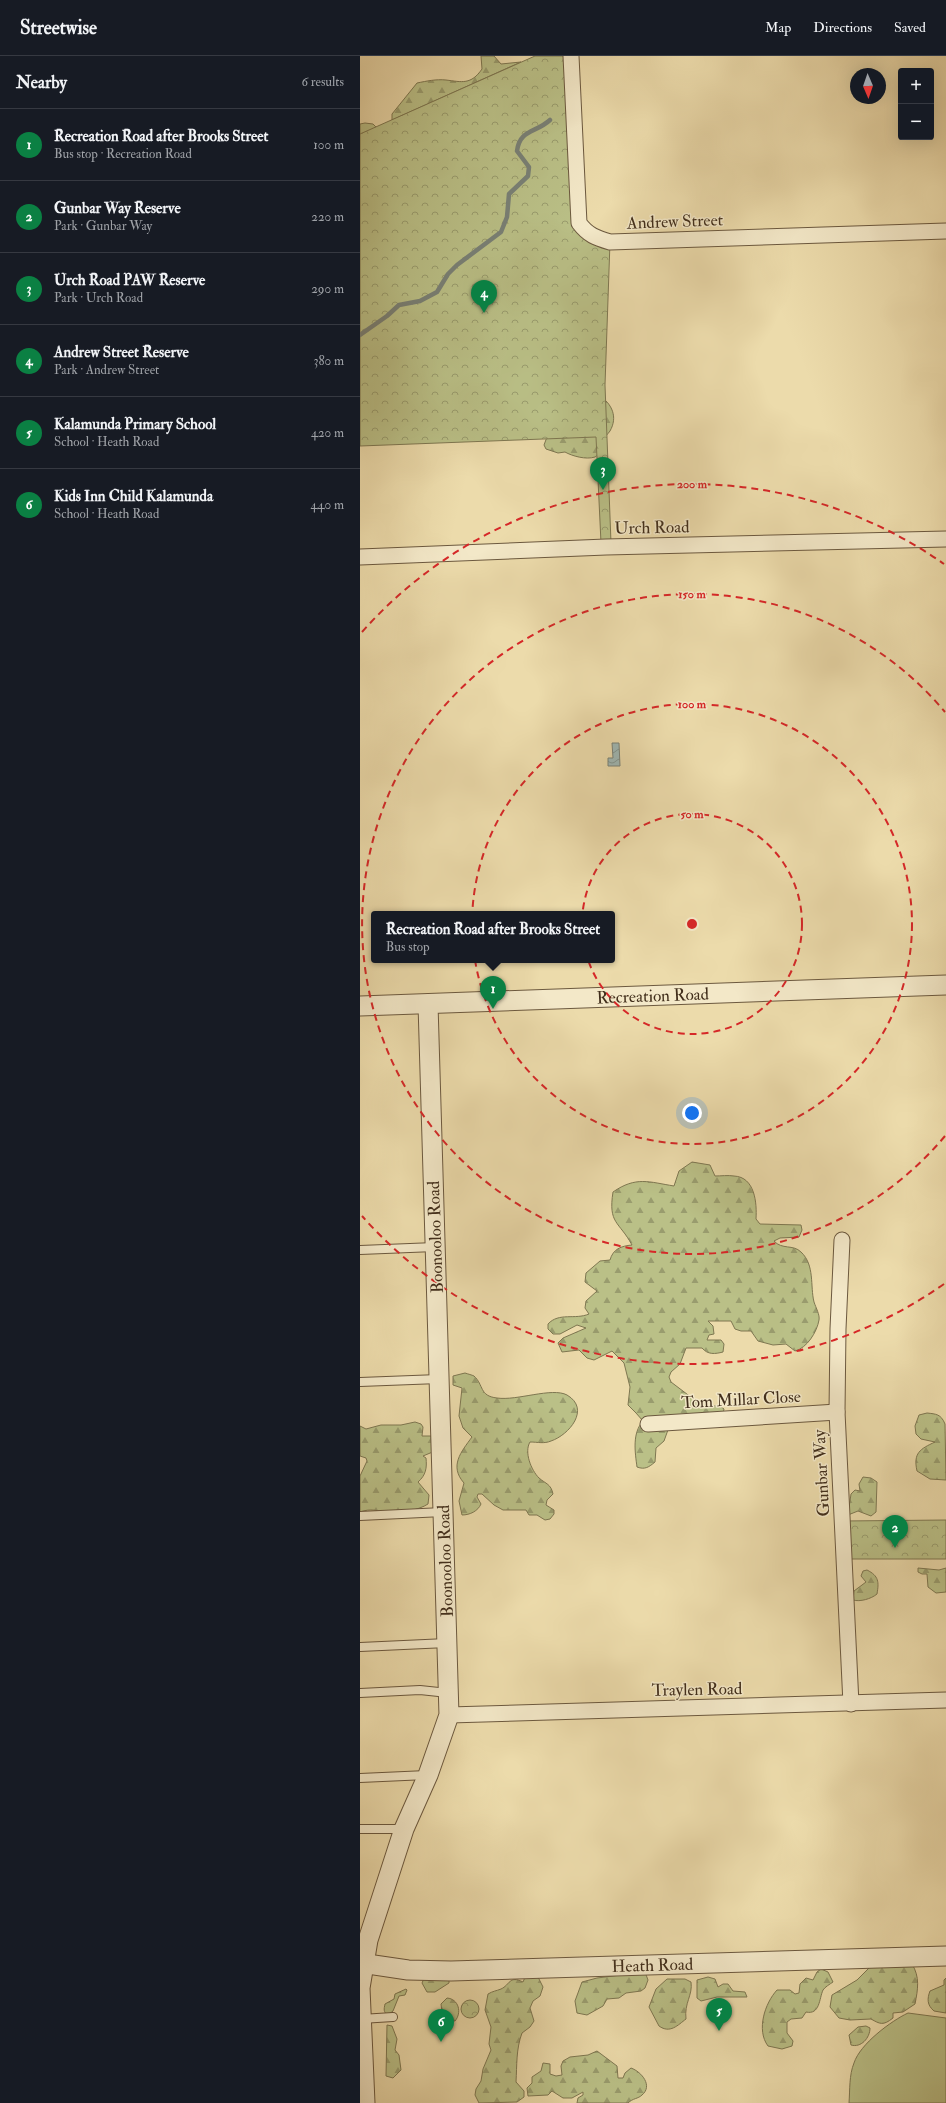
<!DOCTYPE html>
<meta charset="utf-8">
<style>
:root{--surface:#171b24;--page:#20242c;--text:#f1f3f6;--muted:#9ea1a6;--line:#363941;--accent:#0b8043}
body{margin:0;font-family:"IM FELL Double Pica",serif;background:var(--page);color:var(--text)}
.controls{position:absolute;right:12px;top:12px;display:grid;overflow:hidden;border-radius:4px;box-shadow:0 4px 16px #0002}
.controls button{width:36px;height:36px;display:grid;place-items:center;padding:0;border:0;border-bottom:1px solid var(--line);background:var(--surface);color:var(--text);font:20px sans-serif}
.compass{position:absolute;left:490px;top:12px;width:36px;height:36px;border-radius:50%;background:var(--surface);box-shadow:0 4px 16px #0002;rotate:178deg}
.you{position:absolute;left:332px;top:1057px;width:14px;height:14px;margin:-10px;border:3px solid #fff;border-radius:50%;background:#1a73e8;box-shadow:0 0 0 6px #1a73e833}
.badge{display:grid;place-items:center;width:26px;height:26px;border-radius:50%;background:var(--accent);color:#fff;font-size:13px;font-weight:700}
.pin{position:absolute;translate:-50% -33px;filter:drop-shadow(0 1px 2px #0008)}
.pin::after{content:'';position:absolute;top:21px;width:14px;height:12px;background:inherit;clip-path:polygon(0 0,100% 0,50% 100%)}
.popup{position:absolute;left:11px;top:855px;width:244px;height:52px;box-sizing:border-box;display:grid;place-content:center;border-radius:4px;background:var(--surface);filter:drop-shadow(0 1px 3px #0005);font-size:13px;white-space:nowrap;color:var(--muted)}
.popup b{font-size:15px;color:var(--text)}
.popup::after{content:'';position:absolute;left:50%;top:100%;margin-left:-8px;border:8px solid transparent;border-top-color:var(--surface)}
.list{margin:0;padding:0;list-style:none}
h2{display:flex;justify-content:space-between;align-items:center;height:52px;margin:0;padding:0 16px;font-size:17px}
h2 small{font-size:13px;font-weight:400;color:var(--muted)}
.list li{display:grid;grid-template-columns:26px 1fr auto;gap:12px;align-items:center;box-sizing:border-box;height:72px;padding:0 16px;border-top:1px solid var(--line)}
.list b{display:block;font-size:15px;white-space:nowrap}
.list p{margin:0;font-size:13px;white-space:nowrap;color:var(--muted)}
.list em{font-size:13px;font-style:normal;color:var(--muted)}
.map{position:relative;flex:none;width:586px;height:2047px;overflow:hidden}
header{display:flex;align-items:center;gap:24px;box-sizing:border-box;height:56px;padding:0 20px;background:var(--surface);border-bottom:1px solid var(--line)}
header strong{font-size:19px}
nav{display:flex;gap:22px;margin-inline-start:auto;font-size:14px}
main{display:flex}
aside{flex:1;background:var(--surface)}
.map>svg:first-child{display:block}
.forest{fill:url(#forest-firs);stroke:#7e7751}
.park{fill:url(#park-crowns);stroke:#7e7751}
.garden{fill:#bac087;stroke:#7e7751}
.water{fill:url(#water-waves);stroke:#798177}
.lines{fill:none;stroke-linecap:round;stroke-linejoin:round}
.stream{stroke:#798177;stroke-width:4.5}
.service-casing{stroke:#6c593f;stroke-width:10}
.minor-casing{stroke:#6c593f;stroke-width:17}
.tertiary-casing{stroke:#6c593f;stroke-width:21}
.service{stroke:#f3e8c8;stroke-width:8}
.minor{stroke:#f3e8c8;stroke-width:15}
.tertiary{stroke:#f3e8c8;stroke-width:19}
.ring{fill:none;stroke:#d62828;stroke-width:2;stroke-dasharray:7 5}
.labels{text-anchor:middle;stroke-width:3;stroke-linejoin:round;paint-order:stroke}
.street-label{font-size:17px;fill:#412e1b;stroke:#f3e8c8}
.centre{fill:#d62828;stroke:#f3e8c8;stroke-width:2}
.ring-label{font-size:12px;text-anchor:middle;font-weight:bold;fill:#d62828;stroke:#f3e8c8;stroke-width:3;stroke-linejoin:round;paint-order:stroke}
</style>
<header>
<strong>Streetwise</strong>
<nav><a>Map</a><a>Directions</a><a>Saved</a></nav>
</header>
<main>
<aside>
<h2>Nearby<small>6 results</small></h2>
<ul class="list">
<li><span class="badge">1</span><div><b>Recreation Road after Brooks Street</b><p>Bus stop · Recreation Road</p></div><em>100 m</em></li>
<li><span class="badge">2</span><div><b>Gunbar Way Reserve</b><p>Park · Gunbar Way</p></div><em>220 m</em></li>
<li><span class="badge">3</span><div><b>Urch Road PAW Reserve</b><p>Park · Urch Road</p></div><em>290 m</em></li>
<li><span class="badge">4</span><div><b>Andrew Street Reserve</b><p>Park · Andrew Street</p></div><em>380 m</em></li>
<li><span class="badge">5</span><div><b>Kalamunda Primary School</b><p>School · Heath Road</p></div><em>420 m</em></li>
<li><span class="badge">6</span><div><b>Kids Inn Child Kalamunda</b><p>School · Heath Road</p></div><em>440 m</em></li>
</ul>
</aside>
<div class="map">
<svg width="586" height="2047" viewBox="0 0 586 2047">
<defs>
<pattern id="forest-firs" width="22" height="20" patternUnits="userSpaceOnUse"><rect width="22" height="20" fill="#bac087"/><path d="M5 1l3.5 6h-7zM16 11l3.5 6h-7z" fill="#999c6e"/></pattern>
<pattern id="park-crowns" width="20" height="18" patternUnits="userSpaceOnUse"><rect width="20" height="18" fill="#bac087"/><path d="M2 6a3 3 0 1 1 6 0M12 15a3 3 0 1 1 6 0" fill="none" stroke="#999c6e"/></pattern>
<pattern id="water-waves" width="16" height="10" patternUnits="userSpaceOnUse"><rect width="16" height="10" fill="#9fb8b5"/><path d="M0 5q4-4 8 0t8 0" fill="none" stroke="#839692"/></pattern>
</defs>
<rect width="100%" height="100%" fill="#ecdbab"/>
<filter id="stains"><feTurbulence type="fractalNoise" baseFrequency=".005" numOctaves="4"/><feColorMatrix values="0 0 0 0 .2 0 0 0 0 .09 0 0 0 0 .02 0 0 0 .5 -.17"/></filter>
<radialGradient id="worn" r=".72"><stop offset=".6" stop-color="#630" stop-opacity="0"/><stop offset="1" stop-color="#630" stop-opacity=".3"/></radialGradient>
<g class="forest">
<path d="M121,0H134L141,8L161,6L32,64V58L57,27C67,25 76,23 86,24C102,26 111,29 122,13Z"/>
<path d="M5,67L13,68L16,71L0,104V68Z"/>
<path d="M240,340C252,348 258,361 250,375C248,378 244,381 243,385C241,390 240,399 235,401C226,404 212,400 205,396L198,397L186,393L184,389L187,381Z"/>
<path d="M332,1106L350,1109L355,1120C361,1120 368,1119 374,1120C395,1121 397,1147 396,1163L400,1168L441,1169L442,1174L439,1181L420,1182L414,1185C422,1194 433,1188 441,1196C455,1209 450,1230 454,1246C456,1252 460,1259 459,1264C457,1276 447,1292 435,1295L426,1288L413,1289L398,1285L391,1275H381L375,1273L371,1265H348L353,1270L354,1278L349,1279L347,1284H361L364,1288L363,1296C355,1298 348,1299 342,1292H326L320,1308L311,1316L309,1321L311,1326L340,1348L344,1350H360L364,1353L363,1358L309,1371L304,1385L296,1392L295,1406C289,1411 285,1414 277,1411C275,1396 272,1377 283,1365L276,1357L268,1349L270,1331L264,1307L252,1295L234,1304L227,1302L219,1294L202,1296L198,1287L203,1282L226,1272L217,1269L200,1278H193L188,1273V1268C199,1256 215,1264 229,1258L225,1252L226,1245L237,1235L225,1226L226,1217L240,1205L250,1204C253,1193 261,1190 272,1189C259,1165 248,1168 253,1136C276,1120 289,1126 314,1130L319,1115Z"/>
<path d="M105,1317C108,1318 112,1319 114,1320C124,1329 119,1340 137,1342C157,1345 192,1331 207,1339C231,1353 209,1379 191,1385C184,1388 178,1386 170,1386C164,1396 171,1414 179,1422C186,1428 191,1428 193,1438L187,1444L186,1449L194,1454V1458L190,1463L185,1464L177,1459H169L166,1454H143L134,1449L122,1438H118L117,1441L121,1448C118,1455 110,1459 102,1459L99,1445L104,1427C89,1410 101,1396 112,1381L103,1372L99,1360L102,1332L93,1329V1320Z"/>
<path d="M567,1357C576,1358 581,1358 585,1368L586,1424L570,1423L557,1415C553,1397 560,1393 575,1386L561,1383L556,1378L555,1370L559,1359Z"/>
<path d="M55,1366L61,1368L63,1371L62,1380H71L75,1395L63,1400L66,1402C67,1412 66,1419 58,1426L69,1439L68,1448C59,1454 39,1458 28,1456C17,1455 11,1452 0,1456V1420L7,1405L6,1402L0,1400V1370L6,1373L21,1369H41Z"/>
<path d="M503,1421L511,1422L517,1426L516,1456L511,1460L498,1455L488,1459L491,1438L495,1434L500,1435L499,1428Z"/>
<path d="M558,1512L579,1514L586,1512V1536L576,1537L568,1531L567,1518H562L558,1516Z"/>
<path d="M507,1514C519,1520 519,1526 517,1538C511,1543 500,1546 493,1544L494,1535L506,1526L501,1520L503,1515Z"/>
<path d="M514,1907L552,1908C560,1921 558,1933 555,1948L543,1956L533,1957V1962C523,1970 520,1968 511,1963L490,1964L479,1962L470,1951L472,1939L497,1924Z"/>
<path d="M461,1913L468,1916L473,1926C470,1928 465,1931 463,1934C459,1943 460,1959 446,1956L442,1962L431,1963L427,1966V1977L433,1985L432,1990L422,1993L408,1990C396,1974 405,1947 417,1934H430L435,1938L439,1937L440,1928L446,1922L453,1924L457,1916Z"/>
<path d="M285,1916L288,1924L285,1932L281,1935L266,1937L259,1942L247,1943L243,1950L227,1959L217,1957L215,1945L222,1926L237,1922Z"/>
<path d="M166,1919L178,1921L183,1931L180,1940L173,1945L170,1952L174,1965L170,1971L162,1977C156,1993 157,2009 156,2026L164,2035V2041L157,2046L119,2047L115,2039L116,2033L121,2025L123,2013L131,1994L129,1988L131,1971L125,1954L128,1938C133,1935 136,1935 141,1933C150,1929 149,1919 163,1926Z"/>
<path d="M65,1920L89,1923V1927L75,1936H67L62,1927Z"/>
<path d="M348,1921L355,1923L358,1931L363,1928H368L373,1935L385,1936L387,1941H357L341,1945L337,1942V1924Z"/>
<path d="M586,1922V1957L574,1955C567,1949 567,1943 570,1935L584,1929V1924Z"/>
<path d="M307,1923H325L331,1926C333,1939 324,1947 326,1963C318,1969 310,1978 299,1970L289,1951L296,1933Z"/>
<path d="M46,1933L47,1934L45,1939L39,1940L33,1955L28,1959C23,1956 24,1953 25,1948L34,1943L35,1938Z"/>
<path d="M87,1942C99,1943 102,1957 95,1965L87,1964L82,1956L81,1948Z"/>
<path d="M27,1969L32,1970L37,1983L35,1994L39,1999L41,2014L33,2022L26,2020Z"/>
<path d="M506,1970L510,1972C510,1982 501,1992 491,1989L489,1979L498,1971Z"/>
<path d="M237,1995L257,2010L258,2022H263L265,2017L271,2012C282,2016 293,2030 282,2039C278,2043 273,2042 268,2047H217L218,2042L223,2039V2036L212,2042H203L192,2035L188,2039L168,2040L167,2032L172,2027V2021L181,2015L183,2007L190,2008V2018L196,2020L202,2019L201,2010L203,2005L210,2001L228,1999Z"/>
</g>
<g class="park">
<path d="M175,0H211L219,167L250,186L245,329L251,487H241L236,381L0,390V78Z"/>
<path d="M586,1464V1503H484L482,1465Z"/>
<circle cx="110" cy="1953" r="9"/>
</g>
<path class="garden" d="M548,1957L586,1962V2047H489C490,2034 489,2019 494,2007C500,1988 531,1965 548,1957Z"/>
<path class="water" d="M252,687H259L260,710H248V702H253Z"/>
<g class="lines">
<path class="stream" d="M0,279L27,260L39,249L60,245L77,236L88,218L97,209L141,176L147,161L149,138L168,120L169,111L157,95C160,73 176,77 190,64"/>
<defs>
<g id="service">
<path d="M0,1194L75,1191"/>
<path d="M0,1326L79,1323"/>
<path d="M0,1460L83,1456"/>
<path d="M0,1591L87,1587"/>
<path d="M0,1637L60,1634L88,1637"/>
<path d="M0,1722L67,1719"/>
<path d="M0,1773H44"/>
<path d="M1,1963L33,1961"/>
</g>
<g id="minor">
<path d="M211,0L219,167C228,179 236,182 250,186L586,175"/>
<path d="M0,501L246,491L586,483"/>
<path d="M482,1184L478,1273L477,1356L491,1648"/>
<path d="M288,1368L477,1356"/>
<path d="M89,1659L586,1644"/>
</g>
<g id="tertiary">
<path id="s1" d="M0,950L586,929"/>
<path id="s2" d="M0,1907L48,1914L91,1915L586,1900"/>
<path d="M5,2047L0,1932L8,1884L44,1773L68,1719L89,1659L68,948"/>
</g>
</defs>
<use href="#service" class="service-casing"/>
<use href="#minor" class="minor-casing"/>
<use href="#tertiary" class="tertiary-casing"/>
<use href="#service" class="service"/>
<use href="#minor" class="minor"/>
<use href="#tertiary" class="tertiary"/>
</g>
<g class="ring">
<circle cx="332" cy="868" r="110"/>
<circle cx="332" cy="868" r="220"/>
<path d="M585 1080A330 330 0 1 1 585 656"/>
<path d="M584 1228A440 440 0 0 1 2 1160M2 576A440 440 0 0 1 584 508"/>
</g>
<g class="labels">
<g class="street-label">
<text transform="translate(315 165) rotate(-2)" y="6">Andrew Street</text>
<text transform="translate(292 471) rotate(-1)" y="6">Urch Road</text>
<text dy="6" stroke="none"><textPath href="#s1" startOffset="293">Recreation Road</textPath></text>
<text transform="translate(75 1181) rotate(-92)" y="6">Boonooloo Road</text>
<text transform="translate(381 1343) rotate(-3)" y="6">Tom Millar Close</text>
<text transform="translate(461 1417) rotate(-93)" y="6">Gunbar Way</text>
<text transform="translate(85 1505) rotate(-92)" y="6">Boonooloo Road</text>
<text transform="translate(337 1633) rotate(-1)" y="6">Traylen Road</text>
<text dy="6" stroke="none"><textPath href="#s2" startOffset="293">Heath Road</textPath></text>
</g>
</g>
<circle cx="332" cy="868" r="6" class="centre"/>
<g class="ring-label">
<text x="332" y="432">200 m</text>
<text x="332" y="542">150 m</text>
<text x="332" y="652">100 m</text>
<text x="332" y="762">50 m</text>
</g>
<rect width="100%" height="100%" filter="url(#stains)"/>
<rect width="100%" height="100%" fill="url(#worn)"/>
</svg>
<div class="controls">
<button>+</button>
<button>−</button>
</div>
<svg class="compass" viewBox="-18 -18 36 36"><path d="M0-13l5 13h-10z" fill="#e53935"/><path d="M0 13l5-13h-10z" fill="#9ea1a6"/></svg>
<div class="you"></div>
<div class="pin badge" style="left:133px;top:953px">1</div>
<div class="popup"><b>Recreation Road after Brooks Street</b>Bus stop</div>
<div class="pin badge" style="left:535px;top:1492px">2</div>
<div class="pin badge" style="left:243px;top:434px">3</div>
<div class="pin badge" style="left:124px;top:257px">4</div>
<div class="pin badge" style="left:359px;top:1975px">5</div>
<div class="pin badge" style="left:81px;top:1986px">6</div>
</div>
</main>
